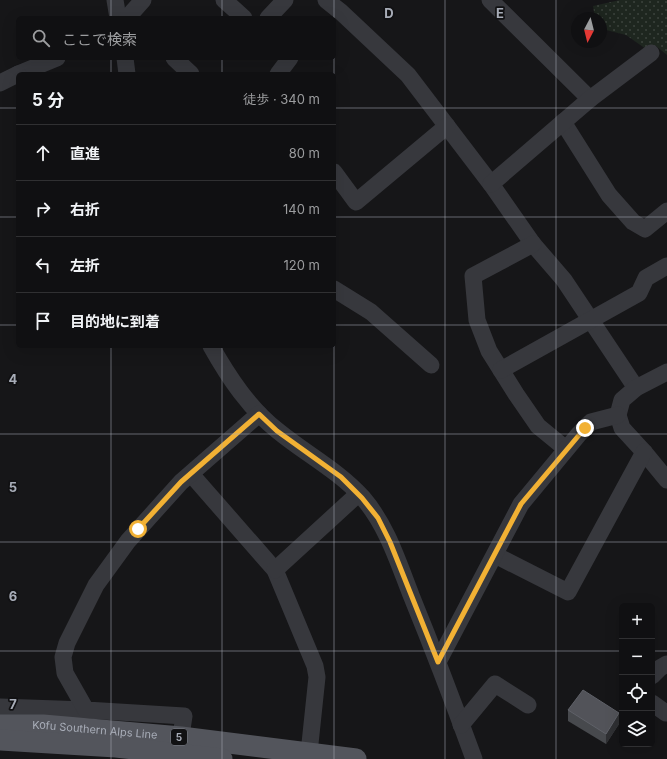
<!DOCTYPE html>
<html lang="ja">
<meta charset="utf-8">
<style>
:root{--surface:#101012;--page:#1e1e20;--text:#f1f3f6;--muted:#9c9d9f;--line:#303032}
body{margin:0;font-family:Inter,"Noto Sans JP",sans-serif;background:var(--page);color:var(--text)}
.controls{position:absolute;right:12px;bottom:12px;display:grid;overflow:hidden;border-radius:6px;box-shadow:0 4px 16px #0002}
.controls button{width:36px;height:36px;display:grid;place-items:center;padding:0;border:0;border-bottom:1px solid var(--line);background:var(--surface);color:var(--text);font:20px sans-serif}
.compass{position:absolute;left:571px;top:12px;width:36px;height:36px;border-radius:50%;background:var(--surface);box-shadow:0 4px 16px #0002;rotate:187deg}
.stop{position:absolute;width:12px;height:12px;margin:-9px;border:3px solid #f2b134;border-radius:50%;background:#fff}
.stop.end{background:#f2b134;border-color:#fff;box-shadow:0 1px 4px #0008}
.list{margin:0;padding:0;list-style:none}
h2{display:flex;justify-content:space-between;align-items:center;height:52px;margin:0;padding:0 16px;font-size:17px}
h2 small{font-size:13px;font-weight:400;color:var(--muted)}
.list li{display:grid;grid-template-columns:26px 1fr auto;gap:12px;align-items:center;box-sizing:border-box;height:56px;padding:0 16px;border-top:1px solid var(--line)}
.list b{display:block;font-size:15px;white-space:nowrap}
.list em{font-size:13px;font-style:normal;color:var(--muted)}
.icon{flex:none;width:22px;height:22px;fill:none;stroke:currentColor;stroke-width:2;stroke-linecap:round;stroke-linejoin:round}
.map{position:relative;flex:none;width:667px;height:759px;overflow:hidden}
.search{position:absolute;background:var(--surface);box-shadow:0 4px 16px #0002;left:16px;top:16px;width:320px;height:44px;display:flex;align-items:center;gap:10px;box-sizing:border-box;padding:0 14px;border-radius:6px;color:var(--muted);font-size:15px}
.panel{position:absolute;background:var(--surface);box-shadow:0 4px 16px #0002;left:16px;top:72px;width:320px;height:276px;border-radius:6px}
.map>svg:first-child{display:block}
.park{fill:url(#park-dots)}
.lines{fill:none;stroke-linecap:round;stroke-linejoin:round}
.minor{stroke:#37383d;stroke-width:17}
.major{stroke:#53555c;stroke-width:21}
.wall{fill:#47494d}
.shaded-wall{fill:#2f3033}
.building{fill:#525359;stroke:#5f6168}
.route{stroke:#f2b134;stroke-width:5}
.grid{fill:none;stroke:#a8adb8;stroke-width:1;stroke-opacity:0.55}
.labels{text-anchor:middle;stroke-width:3.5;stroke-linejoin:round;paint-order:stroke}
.shield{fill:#111113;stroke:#7b7e86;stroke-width:1}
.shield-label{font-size:10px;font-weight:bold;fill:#a8adb8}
.street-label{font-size:11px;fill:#a8adb8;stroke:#111113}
.grid-label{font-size:13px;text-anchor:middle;font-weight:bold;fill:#a8adb8;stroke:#111113;stroke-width:3.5;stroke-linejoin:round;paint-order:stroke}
</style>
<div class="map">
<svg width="667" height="759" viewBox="0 0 667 759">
<defs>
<pattern id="park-dots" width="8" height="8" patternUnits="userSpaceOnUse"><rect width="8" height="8" fill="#1e261f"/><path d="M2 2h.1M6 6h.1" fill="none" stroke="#3c433d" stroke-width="1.8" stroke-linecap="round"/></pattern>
</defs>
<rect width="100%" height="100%" fill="#161618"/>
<path class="park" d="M620,0H667V55L656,46L646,49L626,35L606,30L601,25V18H595L593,6Z"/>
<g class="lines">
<g class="minor">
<path d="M115,0L118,18"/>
<path d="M224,0L244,18"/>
<path d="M326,0L341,12L408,75L491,184L533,244L564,280L636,388"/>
<path d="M490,0L590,99"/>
<path d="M127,18L143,0"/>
<path d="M268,18L285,0"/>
<path d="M125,58L127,74"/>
<path d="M174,58L191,74"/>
<path d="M18,74L57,58"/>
<path d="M278,74L290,58"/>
<path d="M0,83L18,74"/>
<path d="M563,122L609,195L633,222L645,229L667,211"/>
<path d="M334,172L356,202L447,126"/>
<path d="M491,184L590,99L651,53"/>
<path d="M533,244L473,276L477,320L489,351L516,394L538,426L566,449"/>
<path d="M334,289L371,312L431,365"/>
<path d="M211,346C229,378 249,408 278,431C306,454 339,471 363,498C387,526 398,562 411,595C433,649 454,704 474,759"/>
<path d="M501,370L639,293L646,278L667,266"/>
<path d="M667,372L636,388L622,400L618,415L622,428L644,452L667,480"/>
<path d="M191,474L275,570L315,666L317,677L309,753"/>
<path d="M495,555L568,592L644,452"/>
<path d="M275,570L358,494"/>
<path d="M438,662L521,504L579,434L591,422L618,415"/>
<path d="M652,676L660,668L667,664"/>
<path d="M652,703L666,713"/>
<path d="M0,707L86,710"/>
<path d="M461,725L495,684L528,705"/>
<path d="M179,749L184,716L86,710L65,673L63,657L67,643L96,585L128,541L181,482L259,414"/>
</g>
<g class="major">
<path id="s1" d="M0,725H43L181,737L356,759"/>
<path d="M0,740L116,747L222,759"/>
</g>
</g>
<path class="wall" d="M568,710L619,724L606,744L568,721Z"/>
<path class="shaded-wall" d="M619,713V724L606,744V734Z"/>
<path class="building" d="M583,690L619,713L606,734L568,710Z"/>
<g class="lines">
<path class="route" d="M138,529L181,482L259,414L277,431L341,477L362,498L378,518L390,542L438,662L521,504L585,428"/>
</g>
<path class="grid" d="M111,0V18M222,0V18M334,0V18M445,0V759M556,0V759M111,58V74M222,58V74M334,58V74M0,108H18M334,108H667M0,217H18M334,217H667M0,325H18M334,325H667M111,346V759M222,346V759M334,346V759M0,434H667M0,542H667M0,651H622M652,651H667"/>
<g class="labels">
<rect class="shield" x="171" y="729" width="16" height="16" rx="3"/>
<g class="shield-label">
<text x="179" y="741">5</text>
</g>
<g class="street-label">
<text dy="4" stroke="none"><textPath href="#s1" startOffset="95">Kofu Southern Alps Line</textPath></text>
</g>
</g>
<g class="grid-label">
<text x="389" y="18">D</text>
<text x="500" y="18">E</text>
<text x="13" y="384">4</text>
<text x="13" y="492">5</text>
<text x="13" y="601">6</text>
<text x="13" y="709">7</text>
</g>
</svg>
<div class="controls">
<button>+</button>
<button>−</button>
<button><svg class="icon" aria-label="locate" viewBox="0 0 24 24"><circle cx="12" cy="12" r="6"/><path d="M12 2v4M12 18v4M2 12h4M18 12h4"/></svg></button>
<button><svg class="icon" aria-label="layers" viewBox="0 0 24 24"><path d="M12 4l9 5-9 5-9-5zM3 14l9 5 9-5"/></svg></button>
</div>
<svg class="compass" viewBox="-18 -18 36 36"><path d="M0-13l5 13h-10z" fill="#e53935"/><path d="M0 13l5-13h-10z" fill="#9c9d9f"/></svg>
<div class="stop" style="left:138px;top:529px"></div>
<div class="stop end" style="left:585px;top:428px"></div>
<div class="search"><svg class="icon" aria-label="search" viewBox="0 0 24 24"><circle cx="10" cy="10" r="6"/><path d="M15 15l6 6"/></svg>ここで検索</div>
<section class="panel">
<h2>5 分<small>徒歩 · 340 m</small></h2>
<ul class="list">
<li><svg class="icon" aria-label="ahead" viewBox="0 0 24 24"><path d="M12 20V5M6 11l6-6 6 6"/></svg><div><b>直進</b></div><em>80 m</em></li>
<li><svg class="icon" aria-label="right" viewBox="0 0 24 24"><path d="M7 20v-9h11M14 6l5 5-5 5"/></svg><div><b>右折</b></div><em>140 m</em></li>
<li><svg class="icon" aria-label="left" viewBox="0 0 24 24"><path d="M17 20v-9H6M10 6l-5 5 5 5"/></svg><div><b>左折</b></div><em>120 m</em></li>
<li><svg class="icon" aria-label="arrive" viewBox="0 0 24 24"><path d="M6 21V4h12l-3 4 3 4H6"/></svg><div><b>目的地に到着</b></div></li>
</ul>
</section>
</div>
